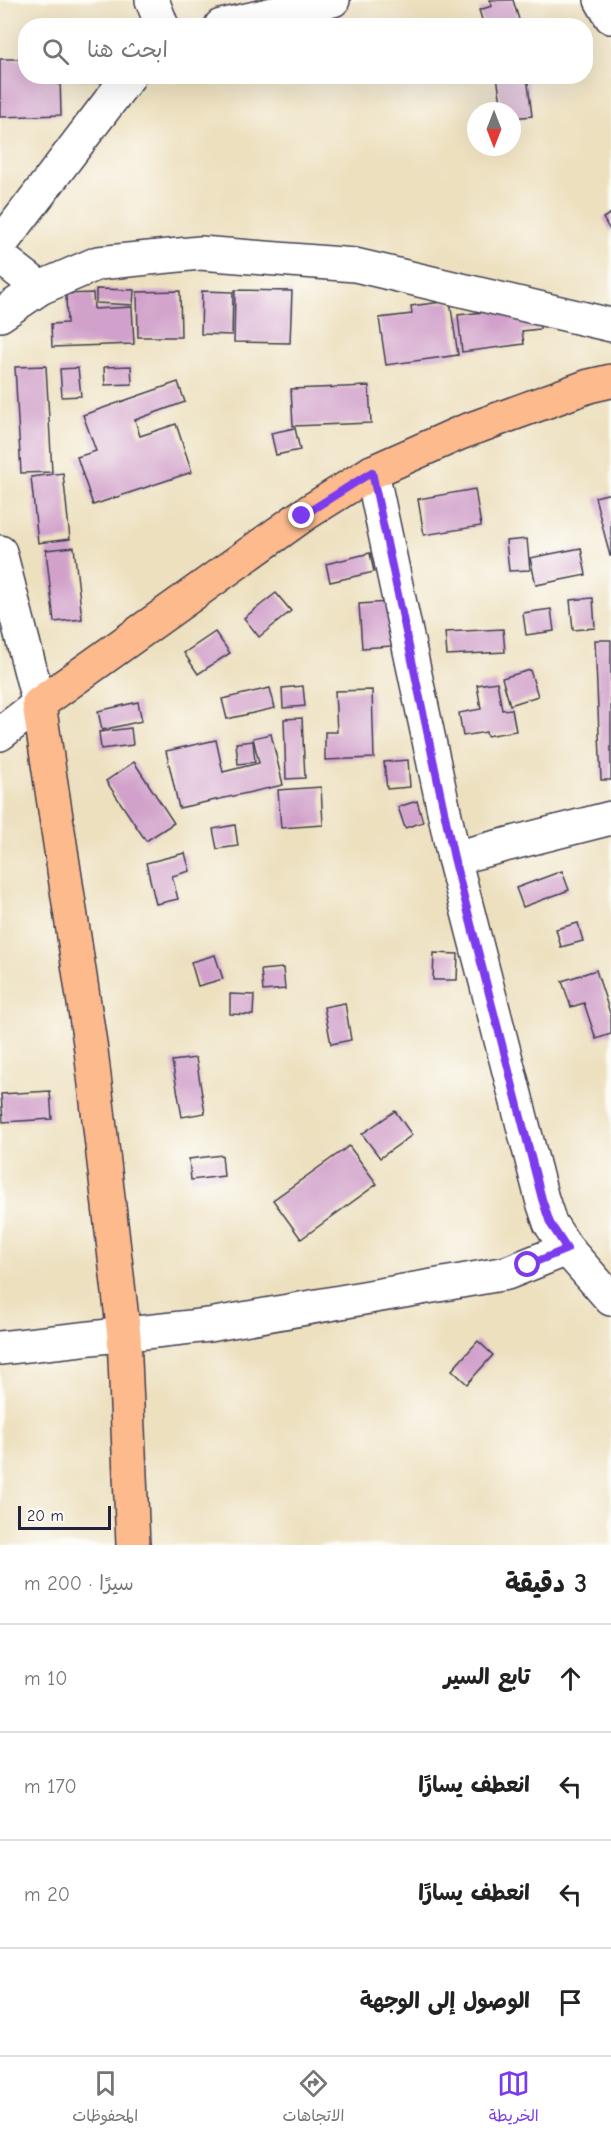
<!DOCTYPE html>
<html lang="ar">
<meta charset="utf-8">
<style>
:root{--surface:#fff;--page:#f6f6f6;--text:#222;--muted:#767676;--line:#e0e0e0;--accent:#7c3aed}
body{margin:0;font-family:"Comic Neue","Playpen Sans Arabic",sans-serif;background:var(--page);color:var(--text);direction:rtl}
.compass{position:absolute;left:467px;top:102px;width:54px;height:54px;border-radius:50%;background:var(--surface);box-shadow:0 6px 24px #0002;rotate:180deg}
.scale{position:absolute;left:18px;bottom:15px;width:93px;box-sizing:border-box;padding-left:6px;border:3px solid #22223b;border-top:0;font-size:16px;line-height:21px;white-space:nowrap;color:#22223b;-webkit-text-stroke:4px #fdfcf7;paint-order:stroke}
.stop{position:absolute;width:18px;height:18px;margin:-14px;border:4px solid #7c3aed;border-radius:50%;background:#fff}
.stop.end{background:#7c3aed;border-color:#fff;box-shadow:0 2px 6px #0008}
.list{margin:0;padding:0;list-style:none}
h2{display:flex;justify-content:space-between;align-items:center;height:78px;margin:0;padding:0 24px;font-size:26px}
h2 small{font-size:20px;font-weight:400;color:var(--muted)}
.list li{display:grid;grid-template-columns:39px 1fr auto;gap:18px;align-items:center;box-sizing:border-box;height:108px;padding:0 24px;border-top:2px solid var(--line)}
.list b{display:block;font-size:22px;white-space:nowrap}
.list em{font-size:20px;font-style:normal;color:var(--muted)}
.icon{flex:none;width:33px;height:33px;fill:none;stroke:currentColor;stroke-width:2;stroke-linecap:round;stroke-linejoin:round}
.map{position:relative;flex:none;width:611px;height:1545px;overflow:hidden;direction:ltr}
.search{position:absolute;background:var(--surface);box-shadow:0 6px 24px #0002;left:18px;right:18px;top:18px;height:66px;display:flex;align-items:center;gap:15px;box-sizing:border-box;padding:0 21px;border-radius:24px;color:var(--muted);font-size:22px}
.sheet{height:510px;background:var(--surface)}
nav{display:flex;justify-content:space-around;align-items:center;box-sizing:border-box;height:84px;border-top:2px solid var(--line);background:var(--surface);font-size:16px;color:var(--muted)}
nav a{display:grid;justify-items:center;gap:3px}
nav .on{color:var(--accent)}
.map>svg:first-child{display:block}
.building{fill:#d1a1cb}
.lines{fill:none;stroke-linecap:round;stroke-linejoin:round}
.minor-casing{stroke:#403e4f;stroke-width:36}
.major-casing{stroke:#403e4f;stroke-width:36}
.minor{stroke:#fff;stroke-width:33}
.major{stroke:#fcba8d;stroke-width:33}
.route{stroke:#7c3aed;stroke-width:8}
</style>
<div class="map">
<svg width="611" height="1545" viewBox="0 0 611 1545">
<rect width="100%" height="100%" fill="#fdfcf7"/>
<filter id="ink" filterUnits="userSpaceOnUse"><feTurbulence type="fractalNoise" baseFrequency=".0167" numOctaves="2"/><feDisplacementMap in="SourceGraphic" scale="12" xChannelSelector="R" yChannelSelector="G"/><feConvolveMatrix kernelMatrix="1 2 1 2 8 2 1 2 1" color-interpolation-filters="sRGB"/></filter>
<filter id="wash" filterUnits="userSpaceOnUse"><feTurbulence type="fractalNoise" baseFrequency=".008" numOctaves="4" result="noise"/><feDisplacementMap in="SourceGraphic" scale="24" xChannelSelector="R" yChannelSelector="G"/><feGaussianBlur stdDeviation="1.35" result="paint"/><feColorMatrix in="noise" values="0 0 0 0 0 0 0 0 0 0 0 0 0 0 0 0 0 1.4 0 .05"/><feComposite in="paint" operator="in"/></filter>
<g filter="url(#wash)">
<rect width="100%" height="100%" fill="#ede0bf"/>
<g id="blocks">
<g class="building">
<path d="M490,0H513L521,26H484L479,10L492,6Z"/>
<path d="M0,59H26V76H60L61,115L0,117Z"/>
<path d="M73,76H103V80L73,79Z"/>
<path d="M497,76H527L532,116L512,118V111H502Z"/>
<path d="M611,213V232L603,218Z"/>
<path d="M96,289L134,290L133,305L96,303Z"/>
<path d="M235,290L292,291L290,343L234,342Z"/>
<path d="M180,291L181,337H138L137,292Z"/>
<path d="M202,291L233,292L232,335L201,334Z"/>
<path d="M93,293L94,309L132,307L134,344L52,347L51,324L67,323L66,294Z"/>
<path d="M450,301L458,355L386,365L379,318L412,314L411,306Z"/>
<path d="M538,306L540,329L522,331L524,344L462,352L458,315Z"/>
<path d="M46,366L52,472L21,473L15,367Z"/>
<path d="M131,366L132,384L105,385L104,367Z"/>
<path d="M78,368L81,396L62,397L60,369Z"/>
<path d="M178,382L185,402L135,420L140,436L176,424L192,472L93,505L77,457L96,451L83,415Z"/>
<path d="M369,386L371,423L293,426L291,389Z"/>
<path d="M295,428L300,450L276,455L271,433Z"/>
<path d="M63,473L70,539L38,543L31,477Z"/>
<path d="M475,489L481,526L424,535L418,499Z"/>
<path d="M611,493V556H610L595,497Z"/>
<path d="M527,539L530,570L509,571L506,541Z"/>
<path d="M74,547L82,619L54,622L46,550Z"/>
<path d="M581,548L586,575L536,585L530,558Z"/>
<path d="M370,553L374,572L330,582L326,564Z"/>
<path d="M276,593L291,611L259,637L244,618Z"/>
<path d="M593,598L595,628L573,630L570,600Z"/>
<path d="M389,602L392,646L362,648L359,604Z"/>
<path d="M551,609L554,631L526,635L523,613Z"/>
<path d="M503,629L505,652L447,655L445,632Z"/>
<path d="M215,632L230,653L198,674L184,653Z"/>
<path d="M595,640H611V780H601Z"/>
<path d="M530,670L538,696L510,705L502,678Z"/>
<path d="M497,682L502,710L512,709L516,731L487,736L486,732L463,736L459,713L481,709L477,685Z"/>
<path d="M303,686L305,706L283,708L282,688Z"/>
<path d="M270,688L275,708L227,719L222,699Z"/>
<path d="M372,690L374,758L325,760V732H337L335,691Z"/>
<path d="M138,702L142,721L102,730L98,711Z"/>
<path d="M302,718L305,778L286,779L284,719Z"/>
<path d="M131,728L133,745L101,749L99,732Z"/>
<path d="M271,734L283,785L179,808L166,751L216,740L223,772L259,763L253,738Z"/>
<path d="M253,741L255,762L238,764L236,743Z"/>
<path d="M408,760L410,787L387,789L384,762Z"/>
<path d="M134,762L174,823L146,841L106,781Z"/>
<path d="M321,787L323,825L281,828L278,790Z"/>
<path d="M417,801L423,822L405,828L398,807Z"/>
<path d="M235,825L238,846L217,849L213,829Z"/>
<path d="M185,853L190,871L172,876L178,899L156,904L146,863Z"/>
<path d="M562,871L569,890L523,907L516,888Z"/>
<path d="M578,923L583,941L561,947L556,929Z"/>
<path d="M434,953L458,954L457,980H433Z"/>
<path d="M215,955L223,979L198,986L191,962Z"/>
<path d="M283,968L285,989L263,991L261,970Z"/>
<path d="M596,970L611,1016V1034L596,1039L584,1003L571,1007L562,981Z"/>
<path d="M230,994L254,995L253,1015L230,1014Z"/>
<path d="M345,1003L351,1040L331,1044L324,1007Z"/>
<path d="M196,1058L205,1113L182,1117L172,1061Z"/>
<path d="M50,1091L52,1119L3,1122L1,1094Z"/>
<path d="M395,1111L412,1135L380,1158L362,1134Z"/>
<path d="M349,1146L377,1184L301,1239L273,1200Z"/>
<path d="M222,1155L224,1176L191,1180L189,1159Z"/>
<path d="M478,1341L493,1355L467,1384L452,1370Z"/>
</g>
</g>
</g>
<g filter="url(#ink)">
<use href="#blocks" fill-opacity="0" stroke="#403e4f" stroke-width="1.5"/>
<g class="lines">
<defs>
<g id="minor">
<path d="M152,0L162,26"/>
<path d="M601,0L611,17"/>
<path d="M221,26L333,0"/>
<path d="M0,245L129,76"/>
<path d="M0,257L40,288"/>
<path d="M0,315L40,288L98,263L200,253L355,265L611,325"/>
<path d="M372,472L454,858L542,1199L550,1223L567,1249L611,1299"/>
<path d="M0,552L39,704L0,734"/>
<path d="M454,858L611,818"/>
<path d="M0,1348L209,1325L507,1273L567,1249"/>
</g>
<path id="major" d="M133,1545L124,1336L91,1050L39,704L302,516L372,472L460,433L589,386L611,381"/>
</defs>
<use href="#minor" class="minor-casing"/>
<use href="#major" class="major-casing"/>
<use href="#minor" class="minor"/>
<use href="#major" class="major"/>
</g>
</g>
<g class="lines" filter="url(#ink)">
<path class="route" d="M302,516L372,472L454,858L542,1199L550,1223L567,1249L528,1265"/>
</g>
</svg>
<svg class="compass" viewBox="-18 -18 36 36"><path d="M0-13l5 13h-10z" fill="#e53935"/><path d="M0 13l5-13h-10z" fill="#767676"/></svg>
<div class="scale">20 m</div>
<div class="stop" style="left:528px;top:1265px"></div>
<div class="stop end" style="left:302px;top:516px"></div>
<div class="search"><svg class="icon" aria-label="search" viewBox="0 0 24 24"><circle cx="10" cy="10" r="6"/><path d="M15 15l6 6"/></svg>ابحث هنا</div>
</div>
<section class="sheet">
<h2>3 دقيقة<small>سيرًا · 200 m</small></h2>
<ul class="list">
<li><svg class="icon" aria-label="ahead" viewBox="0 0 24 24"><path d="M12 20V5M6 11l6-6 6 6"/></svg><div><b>تابع السير</b></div><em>10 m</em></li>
<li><svg class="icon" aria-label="left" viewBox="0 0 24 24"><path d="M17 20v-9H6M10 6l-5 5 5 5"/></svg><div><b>انعطف يسارًا</b></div><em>170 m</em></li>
<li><svg class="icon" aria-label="left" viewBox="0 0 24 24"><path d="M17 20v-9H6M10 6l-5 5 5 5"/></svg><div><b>انعطف يسارًا</b></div><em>20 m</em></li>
<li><svg class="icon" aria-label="arrive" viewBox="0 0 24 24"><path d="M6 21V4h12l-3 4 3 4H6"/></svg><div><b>الوصول إلى الوجهة</b></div></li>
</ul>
</section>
<nav>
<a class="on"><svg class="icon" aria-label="map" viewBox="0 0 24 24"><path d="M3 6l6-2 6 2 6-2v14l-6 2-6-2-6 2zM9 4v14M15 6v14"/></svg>الخريطة</a>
<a><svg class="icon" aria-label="directions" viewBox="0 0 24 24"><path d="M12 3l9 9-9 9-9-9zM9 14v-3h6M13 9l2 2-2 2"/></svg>الاتجاهات</a>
<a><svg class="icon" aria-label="saved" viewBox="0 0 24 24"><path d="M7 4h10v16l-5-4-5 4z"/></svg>المحفوظات</a>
</nav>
